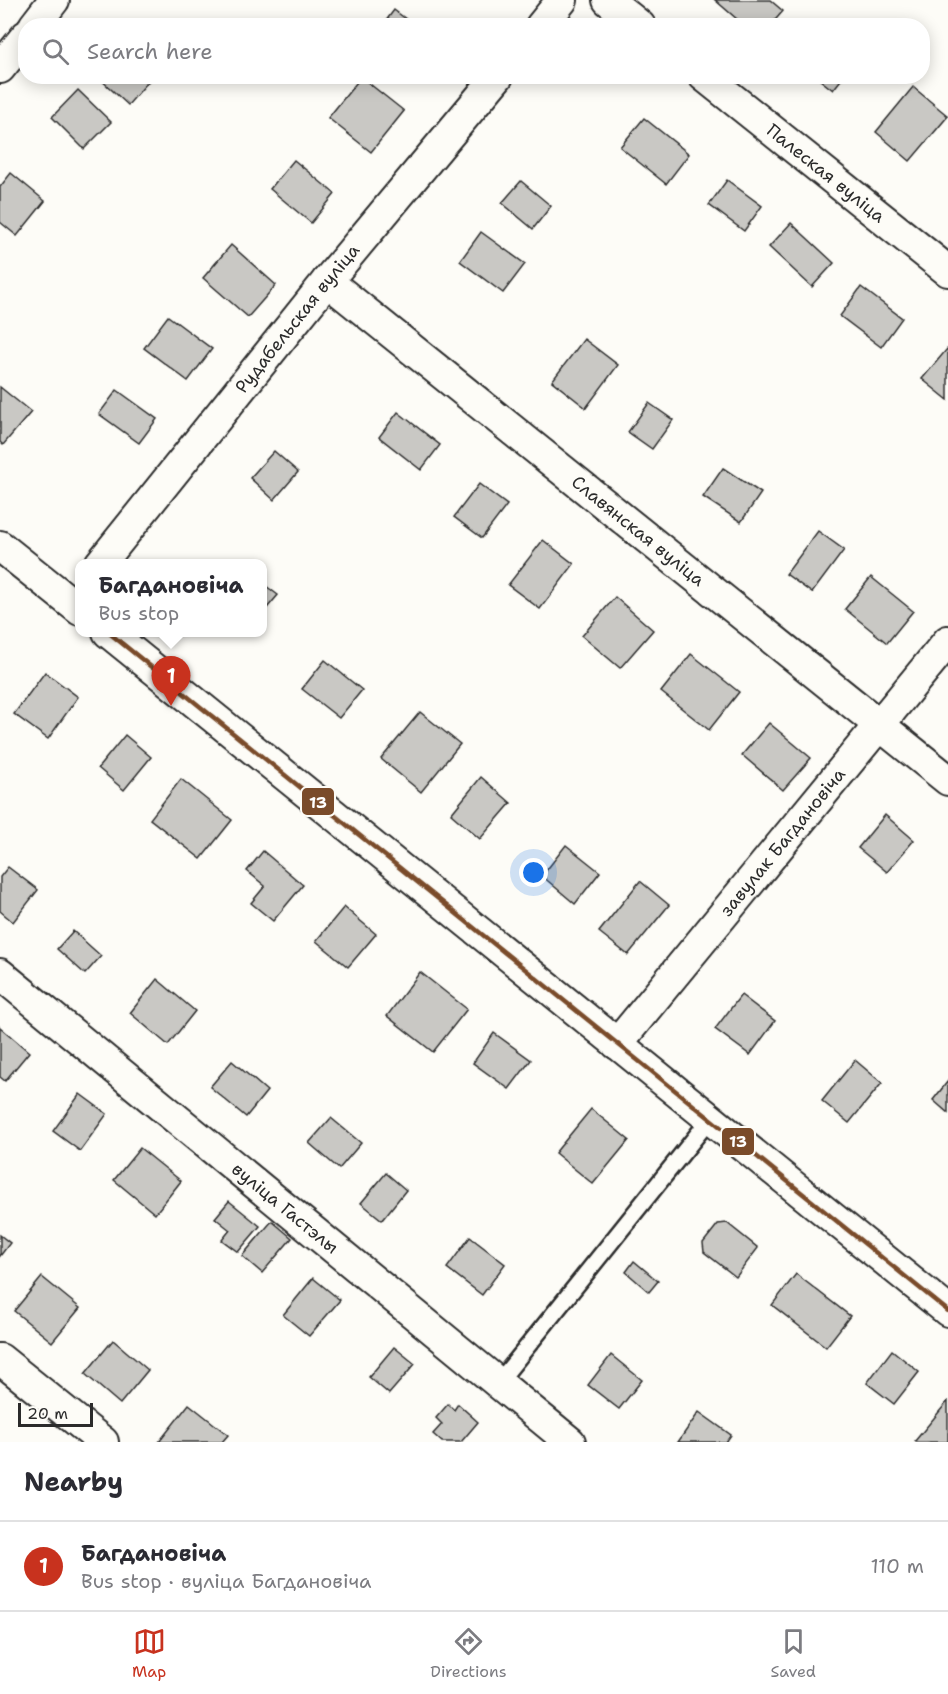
<!DOCTYPE html>
<meta charset="utf-8">
<style>
:root{--surface:#fff;--page:#f2f2f3;--text:#2b2b33;--muted:#7c7c81;--line:#e1e1e2;--accent:#c8321e}
body{margin:0;font-family:"Shantell Sans",sans-serif;background:var(--page);color:var(--text)}
.scale{position:absolute;left:18px;bottom:15px;width:75px;box-sizing:border-box;padding-left:6px;border:3px solid #2b2b2b;border-top:0;font-size:16px;line-height:21px;white-space:nowrap;color:#2b2b2b;-webkit-text-stroke:4px #fdfcf7;paint-order:stroke}
.you{position:absolute;left:534px;top:873px;width:21px;height:21px;margin:-15px;border:4px solid #fff;border-radius:50%;background:#1a73e8;box-shadow:0 0 0 9px #1a73e833}
.badge{display:grid;place-items:center;width:39px;height:39px;border-radius:50%;background:var(--accent);color:#fff;font-size:20px;font-weight:700}
.pin{position:absolute;translate:-50% -50px;filter:drop-shadow(0 2px 3px #0008)}
.pin::after{content:'';position:absolute;top:32px;width:21px;height:18px;background:inherit;clip-path:polygon(0 0,100% 0,50% 100%)}
.popup{position:absolute;left:75px;top:559px;width:192px;height:78px;box-sizing:border-box;display:grid;place-content:center;border-radius:12px;background:var(--surface);filter:drop-shadow(0 2px 4px #0005);font-size:20px;white-space:nowrap;color:var(--muted)}
.popup b{font-size:22px;color:var(--text)}
.popup::after{content:'';position:absolute;left:50%;top:100%;margin-left:-12px;border:12px solid transparent;border-top-color:var(--surface)}
.list{margin:0;padding:0;list-style:none}
h2{display:flex;justify-content:space-between;align-items:center;height:78px;margin:0;padding:0 24px;font-size:26px}
h2 small{font-size:20px;font-weight:400;color:var(--muted)}
.list li{display:grid;grid-template-columns:39px 1fr auto;gap:18px;align-items:center;box-sizing:border-box;height:90px;padding:0 24px;border-top:2px solid var(--line)}
.list b{display:block;font-size:22px;white-space:nowrap}
.list p{margin:0;font-size:20px;white-space:nowrap;color:var(--muted)}
.list em{font-size:20px;font-style:normal;color:var(--muted)}
.icon{flex:none;width:33px;height:33px;fill:none;stroke:currentColor;stroke-width:2;stroke-linecap:round;stroke-linejoin:round}
.map{position:relative;flex:none;width:948px;height:1442px;overflow:hidden}
.search{position:absolute;background:var(--surface);box-shadow:0 3px 15px #0003;left:18px;right:18px;top:18px;height:66px;display:flex;align-items:center;gap:15px;box-sizing:border-box;padding:0 21px;border-radius:24px;color:var(--muted);font-size:22px}
.sheet{height:168px;background:var(--surface)}
nav{display:flex;justify-content:space-around;align-items:center;box-sizing:border-box;height:84px;border-top:2px solid var(--line);background:var(--surface);font-size:16px;color:var(--muted)}
nav a{display:grid;justify-items:center;gap:3px}
nav .on{color:var(--accent)}
.map>svg:first-child{display:block}
.building{fill:#c9c8c4;stroke:#2b2b2b;stroke-width:1.5}
.lines{fill:none;stroke-linecap:round;stroke-linejoin:round}
.service-casing{stroke:#2b2b2b;stroke-width:20}
.minor-casing{stroke:#2b2b2b;stroke-width:34}
.service{stroke:#fdfcf7;stroke-width:15}
.minor{stroke:#fdfcf7;stroke-width:30}
.bus-1-casing{stroke:#fdfcf7;stroke-width:9}
.bus-1{stroke:#7a4b2a;stroke-width:4.5}
.labels{text-anchor:middle;stroke-width:5;stroke-linejoin:round;paint-order:stroke}
.street-label{font-size:18px;fill:#2b2b2b;stroke:#fdfcf7}
.line-badge{stroke:#fdfcf7;stroke-width:2}
.badge-label{font-size:16px;text-anchor:middle;font-weight:bold;fill:#fff}
</style>
<div class="map">
<svg width="948" height="1442" viewBox="0 0 948 1442">
<rect width="100%" height="100%" fill="#fdfcf7"/>
<filter id="ink" filterUnits="userSpaceOnUse"><feTurbulence type="fractalNoise" baseFrequency=".0167" numOctaves="2"/><feDisplacementMap in="SourceGraphic" scale="12" xChannelSelector="R" yChannelSelector="G"/><feConvolveMatrix kernelMatrix="1 2 1 2 8 2 1 2 1" color-interpolation-filters="sRGB"/></filter>
<g filter="url(#ink)">
<g class="building">
<path d="M715,0H770L783,11L770,26H745Z"/>
<path d="M394,10L415,26H382Z"/>
<path d="M97,76H153L128,105Z"/>
<path d="M815,76H844L833,90Z"/>
<path d="M361,77L404,111L371,152L328,118Z"/>
<path d="M913,87L948,116L910,161L876,132Z"/>
<path d="M78,90L111,122L84,149L52,117Z"/>
<path d="M644,118L689,154L666,184L620,147Z"/>
<path d="M294,160L335,194L311,223L270,189Z"/>
<path d="M11,173L45,201L17,236L0,222V187Z"/>
<path d="M727,180L762,206L744,231L709,205Z"/>
<path d="M521,181L551,206L533,229L502,203Z"/>
<path d="M791,223L834,263L812,287L769,247Z"/>
<path d="M481,232L525,264L503,293L460,261Z"/>
<path d="M231,245L276,285L248,317L203,278Z"/>
<path d="M861,287L902,318L881,347L840,316Z"/>
<path d="M168,316L212,349L188,381L144,348Z"/>
<path d="M584,339L618,365L586,408L552,381Z"/>
<path d="M947,349L948,350V400L922,379Z"/>
<path d="M0,387L31,412L3,445L0,442Z"/>
<path d="M117,390L157,419L139,443L99,414Z"/>
<path d="M649,403L673,420L652,449L628,432Z"/>
<path d="M398,412L440,445L421,470L379,437Z"/>
<path d="M274,451L298,472L274,500L250,478Z"/>
<path d="M723,468L761,493L741,522L703,497Z"/>
<path d="M479,484L507,505L482,538L454,517Z"/>
<path d="M818,531L844,550L812,593L786,574Z"/>
<path d="M543,540L574,564L540,609L508,585Z"/>
<path d="M871,577L913,611L887,643L845,609Z"/>
<path d="M262,583L278,595L262,614Z"/>
<path d="M615,597L653,630L620,668L582,636Z"/>
<path d="M691,654L739,692L709,730L661,692Z"/>
<path d="M325,660L362,690L339,718L302,689Z"/>
<path d="M45,672L78,697L48,739L14,714Z"/>
<path d="M420,712L460,744L421,792L381,759Z"/>
<path d="M769,723L811,758L783,790L742,755Z"/>
<path d="M125,735L151,757L124,790L98,768Z"/>
<path d="M481,777L511,803L480,839L451,814Z"/>
<path d="M181,779L232,820L201,859L150,819Z"/>
<path d="M885,815L914,840L887,872L858,848Z"/>
<path d="M566,845L600,872L575,904L542,876Z"/>
<path d="M263,851L303,885L273,921L251,903L265,886L247,871Z"/>
<path d="M8,867L38,890L13,922L0,911V877Z"/>
<path d="M640,881L669,905L628,955L599,932Z"/>
<path d="M344,907L376,934L348,967L316,941Z"/>
<path d="M73,931L101,956L85,974L57,949Z"/>
<path d="M420,972L467,1009L433,1052L387,1016Z"/>
<path d="M157,979L195,1011L168,1045L130,1013Z"/>
<path d="M741,995L775,1021L750,1055L715,1029Z"/>
<path d="M0,1027L29,1052L5,1081L0,1077Z"/>
<path d="M494,1033L531,1060L509,1089L473,1063Z"/>
<path d="M855,1060L882,1083L849,1123L822,1101Z"/>
<path d="M232,1061L267,1091L246,1117L210,1087Z"/>
<path d="M948,1081V1113L933,1100Z"/>
<path d="M80,1094L107,1114L80,1151L53,1131Z"/>
<path d="M591,1109L629,1140L593,1184L555,1153Z"/>
<path d="M331,1118L361,1143L339,1169L309,1143Z"/>
<path d="M140,1148L181,1181L155,1214L114,1180Z"/>
<path d="M386,1173L406,1190L382,1220L361,1203Z"/>
<path d="M229,1201L260,1226L238,1252L222,1240L230,1230L215,1218Z"/>
<path d="M272,1221L292,1238L262,1273L242,1256Z"/>
<path d="M727,1223L758,1248L736,1277L704,1252L703,1243L718,1224Z"/>
<path d="M0,1235L10,1243L0,1256Z"/>
<path d="M470,1237L505,1264L482,1295L447,1268Z"/>
<path d="M634,1261L658,1281L649,1292L626,1272Z"/>
<path d="M796,1274L850,1316L826,1347L772,1305Z"/>
<path d="M42,1277L80,1308L52,1342L14,1311Z"/>
<path d="M313,1278L340,1300L309,1336L283,1315Z"/>
<path d="M113,1340L148,1370L120,1404L85,1374Z"/>
<path d="M394,1347L415,1364L389,1394L369,1377Z"/>
<path d="M892,1350L919,1372L894,1404L867,1383Z"/>
<path d="M611,1355L642,1380L619,1409L588,1385Z"/>
<path d="M948,1401V1442H916L915,1441Z"/>
<path d="M189,1404L228,1435L222,1442H159Z"/>
<path d="M448,1404L454,1410L458,1404L478,1422L461,1442H442L433,1434L442,1424L436,1418Z"/>
<path d="M699,1412L731,1435L726,1442H678Z"/>
</g>
<g class="lines">
<defs>
<path id="service" d="M498,1383L710,1119"/>
<g id="minor">
<path d="M608,0L640,26"/>
<path d="M34,26L54,0"/>
<path d="M541,26L562,0"/>
<path d="M0,68L26,36"/>
<path id="s1" d="M704,76L948,271"/>
<path id="s2" d="M327,281L948,780"/>
<path d="M0,546L80,610"/>
<path id="s3" d="M100,564L327,281L498,76"/>
<path d="M108,632L948,1311"/>
<path id="s4" d="M0,974L570,1442"/>
<path id="s5" d="M617,1044L948,641"/>
<path d="M0,1359L103,1442"/>
</g>
</defs>
<use href="#service" class="service-casing"/>
<use href="#minor" class="minor-casing"/>
<use href="#service" class="service"/>
<use href="#minor" class="minor"/>
<defs>
<path id="bus-1" d="M108,632L948,1311"/>
</defs>
<use href="#bus-1" class="bus-1-casing"/>
<use href="#bus-1" class="bus-1"/>
</g>
</g>
<g class="labels">
<g class="street-label">
<text dy="6" stroke="none"><textPath href="#s1" startOffset="156">Палеская вуліца</textPath></text>
<text dy="6" stroke="none"><textPath href="#s3" startOffset="315">Рудабельская вуліца</textPath></text>
<text dy="6" stroke="none"><textPath href="#s2" startOffset="399">Славянская вуліца</textPath></text>
<text dy="6" stroke="none"><textPath href="#s5" startOffset="261">завулак Багдановіча</textPath></text>
<text dy="6" stroke="none"><textPath href="#s4" startOffset="369">вуліца Гастэлы</textPath></text>
</g>
</g>
<g class="line-badge">
<rect x="301" y="787" width="34" height="29" rx="6" fill="#7a4b2a"/>
<rect x="721" y="1127" width="34" height="29" rx="6" fill="#7a4b2a"/>
</g>
<g class="badge-label">
<text x="318" y="808">13</text>
<text x="738" y="1147">13</text>
</g>
</svg>
<div class="scale">20 m</div>
<div class="you"></div>
<div class="pin badge" style="left:171px;top:706px">1</div>
<div class="popup"><b>Багдановіча</b>Bus stop</div>
<div class="search"><svg class="icon" aria-label="search" viewBox="0 0 24 24"><circle cx="10" cy="10" r="6"/><path d="M15 15l6 6"/></svg>Search here</div>
</div>
<section class="sheet">
<h2>Nearby<small></small></h2>
<ul class="list">
<li><span class="badge">1</span><div><b>Багдановіча</b><p>Bus stop · вуліца Багдановіча</p></div><em>110 m</em></li>
</ul>
</section>
<nav>
<a class="on"><svg class="icon" aria-label="map" viewBox="0 0 24 24"><path d="M3 6l6-2 6 2 6-2v14l-6 2-6-2-6 2zM9 4v14M15 6v14"/></svg>Map</a>
<a><svg class="icon" aria-label="directions" viewBox="0 0 24 24"><path d="M12 3l9 9-9 9-9-9zM9 14v-3h6M13 9l2 2-2 2"/></svg>Directions</a>
<a><svg class="icon" aria-label="saved" viewBox="0 0 24 24"><path d="M7 4h10v16l-5-4-5 4z"/></svg>Saved</a>
</nav>
